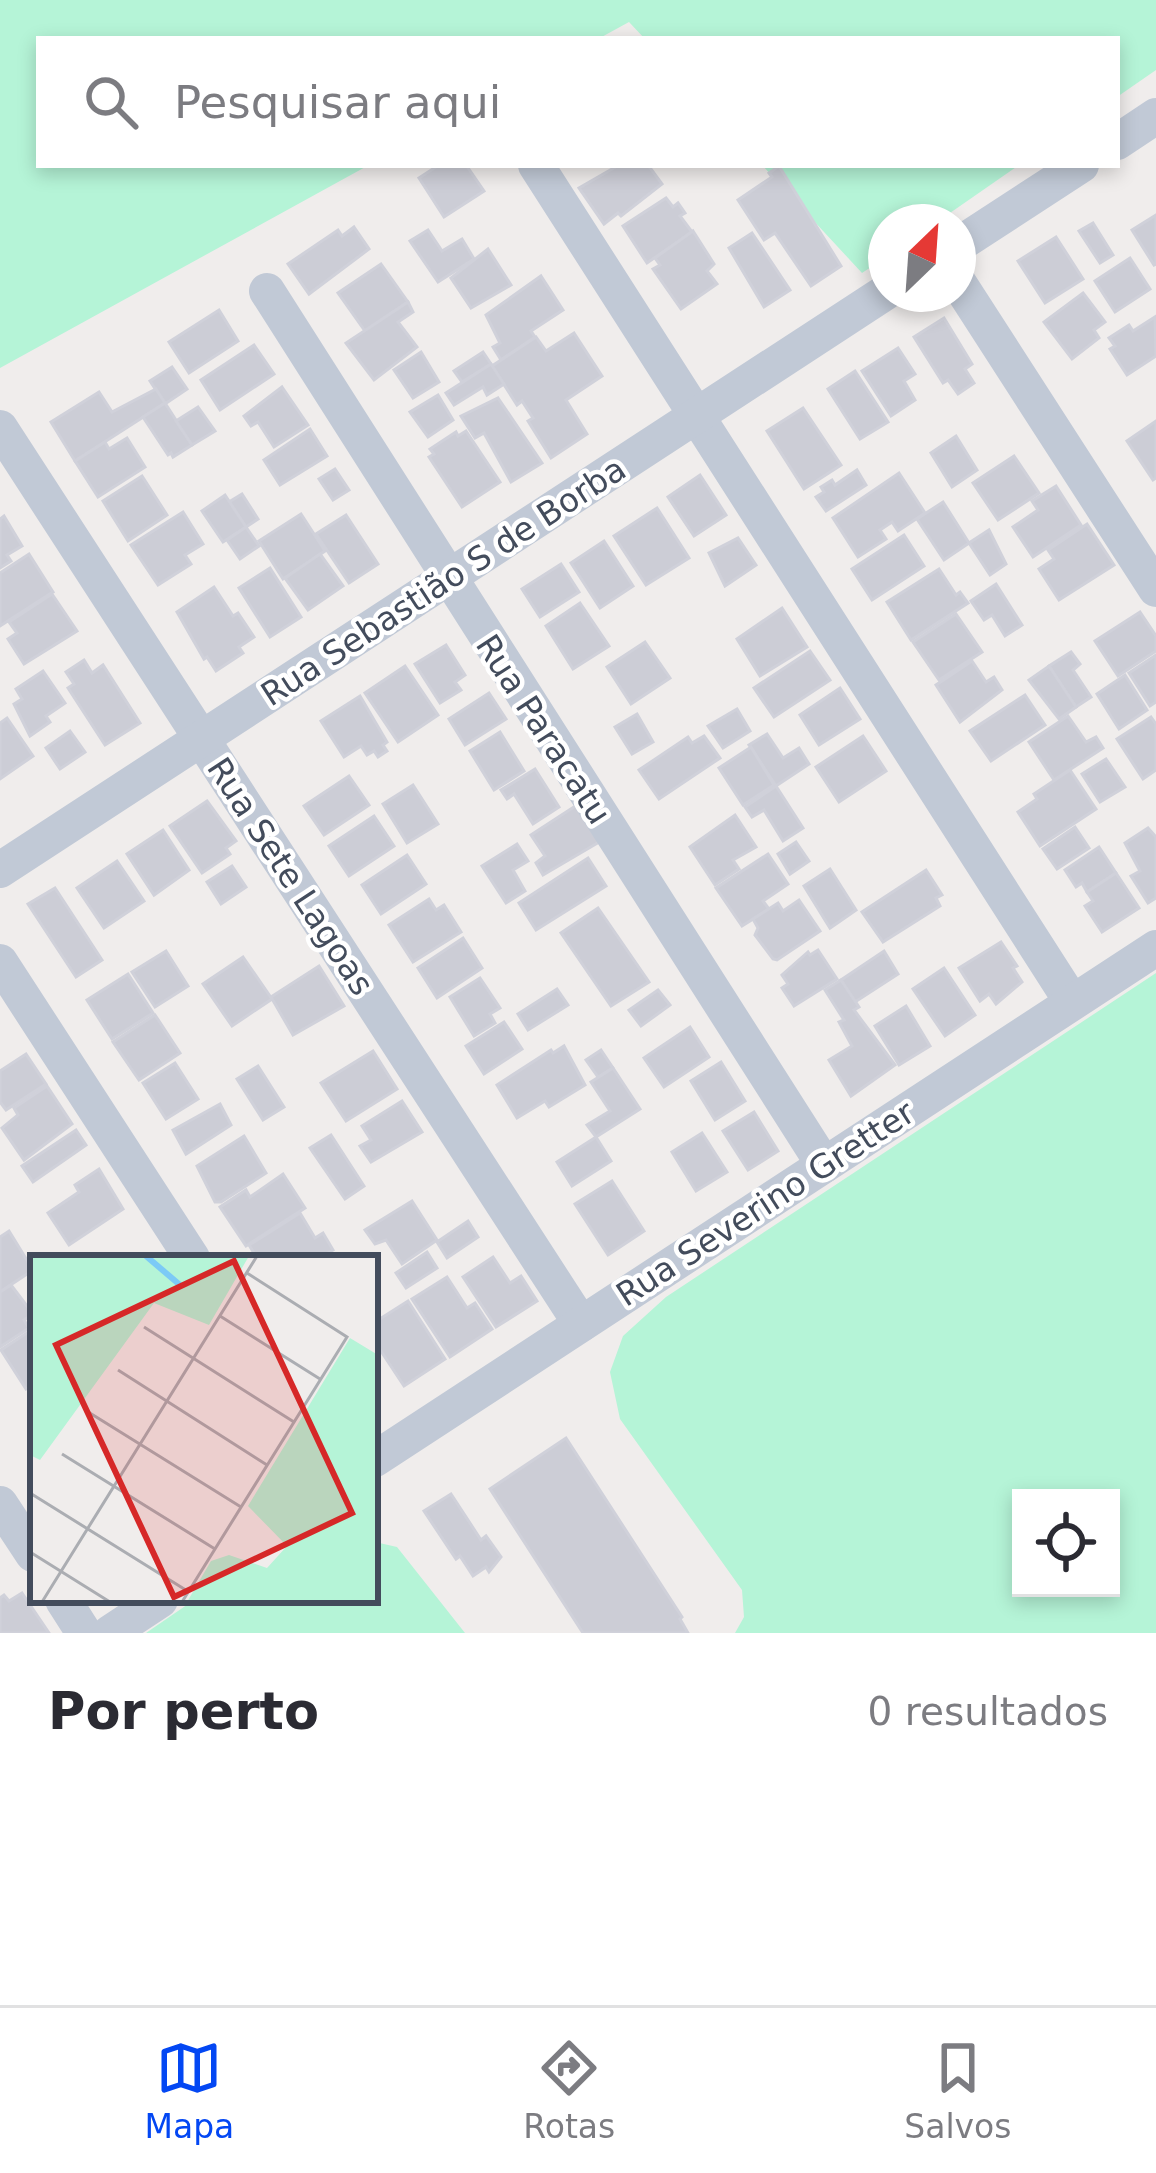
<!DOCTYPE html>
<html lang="pt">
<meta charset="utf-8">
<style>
:root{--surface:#fff;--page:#f2f2f3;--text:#2b2b33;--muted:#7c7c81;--line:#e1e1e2;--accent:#0347f3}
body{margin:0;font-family:"DejaVu Sans",sans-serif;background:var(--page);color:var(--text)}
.controls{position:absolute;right:36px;bottom:36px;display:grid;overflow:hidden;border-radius:0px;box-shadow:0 6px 18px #0003}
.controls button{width:108px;height:108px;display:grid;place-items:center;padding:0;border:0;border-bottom:3px solid var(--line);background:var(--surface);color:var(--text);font:60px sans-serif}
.compass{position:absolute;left:868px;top:204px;width:108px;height:108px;border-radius:50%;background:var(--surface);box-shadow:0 6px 18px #0003;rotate:25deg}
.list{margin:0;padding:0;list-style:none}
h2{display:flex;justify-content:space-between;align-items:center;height:156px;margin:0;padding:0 48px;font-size:51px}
h2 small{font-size:39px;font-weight:400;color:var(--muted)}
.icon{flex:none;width:66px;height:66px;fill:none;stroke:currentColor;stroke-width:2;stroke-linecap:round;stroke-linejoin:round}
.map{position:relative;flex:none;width:1156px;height:1633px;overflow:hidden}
.search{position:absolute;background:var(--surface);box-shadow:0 6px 18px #0003;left:36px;right:36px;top:36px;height:132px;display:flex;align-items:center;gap:30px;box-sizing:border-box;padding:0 42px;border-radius:0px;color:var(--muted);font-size:45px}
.sheet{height:372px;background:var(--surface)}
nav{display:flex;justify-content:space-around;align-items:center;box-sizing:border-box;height:168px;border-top:3px solid var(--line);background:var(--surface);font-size:33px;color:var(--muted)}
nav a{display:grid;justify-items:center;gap:6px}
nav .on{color:var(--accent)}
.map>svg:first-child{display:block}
.green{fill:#b5f4d7;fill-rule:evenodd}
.building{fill:#cccdd6;stroke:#d0d1da;stroke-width:3}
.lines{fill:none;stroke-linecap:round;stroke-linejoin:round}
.minor{stroke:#c1c9d6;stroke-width:36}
.labels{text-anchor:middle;stroke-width:9;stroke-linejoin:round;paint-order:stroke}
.street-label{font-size:33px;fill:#434c5c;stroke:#fff}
.inset-river{fill:none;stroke:#7ccaf6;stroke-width:6}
.inset-road{fill:none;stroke:#abadb2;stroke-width:3}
.view{fill:#d62828;fill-opacity:0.15;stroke:#d62828;stroke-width:6}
.inset-edge{fill:none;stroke:#434c5c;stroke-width:6}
</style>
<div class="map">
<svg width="1156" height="1633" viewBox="0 0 1156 1633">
<rect width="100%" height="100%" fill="#f0edec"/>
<g class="green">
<path d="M0,0H1156V70L1117,97V39H645L629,22L598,39H39V165H369L0,368Z"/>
<path d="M762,165H1019L937,222H886V257L862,273Z"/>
<path d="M1156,973V1633H735L744,1617L742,1590L620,1419L610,1372L623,1336L666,1297ZM1021,1498H1111V1588H1021Z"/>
<path d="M375,1542L397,1547L465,1633H146L194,1600H375Z"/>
</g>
<g class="building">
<path d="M439,165H466L484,191L444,217L419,178Z"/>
<path d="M619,165H648L662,184L621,216L618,213L604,224L579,188Z"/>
<path d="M779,166L841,266L811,286L775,233L764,240L738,200L772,177L769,173Z"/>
<path d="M666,198L673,207L678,203L685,213L680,216L692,232L647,263L623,226Z"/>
<path d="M1156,215V264L1154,265L1132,230Z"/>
<path d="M1093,223L1113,255L1100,263L1079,231Z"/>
<path d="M354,227L369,249L309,294L288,264L338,230L342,236Z"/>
<path d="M428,230L442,251L462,239L474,259L438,282L410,241Z"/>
<path d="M693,231L714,264L707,271L717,284L681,309L653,269L660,265L655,258Z"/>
<path d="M752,233L790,290L764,307L729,248Z"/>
<path d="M1056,237L1083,279L1045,303L1018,261Z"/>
<path d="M488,249L511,285L471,308L451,278Z"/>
<path d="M1130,258L1150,289L1115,312L1095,281Z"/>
<path d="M381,264L408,302L365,331L338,293Z"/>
<path d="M541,276L563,310L531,331L535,337L501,360L493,347L500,343L486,315Z"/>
<path d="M1083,293L1105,322L1094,330L1099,338L1072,359L1044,322Z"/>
<path d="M408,302L413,312L398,322L417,347L374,380L346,343Z"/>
<path d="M219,310L238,341L189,373L169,342Z"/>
<path d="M1155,317L1156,356L1127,375L1110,349L1115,346L1109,338L1129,325L1133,331Z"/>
<path d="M944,318L972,364L965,369L974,383L958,394L948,380L943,383L914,337Z"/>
<path d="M574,333L602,376L566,400L587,434L551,458L528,421L533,418L522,401L517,405L492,366L536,337L546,351Z"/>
<path d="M254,345L274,374L220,410L201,380Z"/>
<path d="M898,348L915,374L904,381L915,400L891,416L862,371Z"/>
<path d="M421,352L439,382L413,398L394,370Z"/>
<path d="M483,352L491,364L462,382L454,371Z"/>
<path d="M491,364L504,384L487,395L483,387L454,405L446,393Z"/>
<path d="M172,367L187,389L165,404L150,381Z"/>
<path d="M855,371L888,422L860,439L828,389Z"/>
<path d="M282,387L308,425L274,447L258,422L251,426L244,416Z"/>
<path d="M156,389L165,403L75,461L51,422L99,392L112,412Z"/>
<path d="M438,395L453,420L428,437L410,412Z"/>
<path d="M498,398L542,463L511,482L484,433L475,438L461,416Z"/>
<path d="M165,403L192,445L173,457L171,453L168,455L143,417Z"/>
<path d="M198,407L215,431L192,445L176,421Z"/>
<path d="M803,408L841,465L804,489L767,431Z"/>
<path d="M1156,421V478L1153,480L1127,441Z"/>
<path d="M310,429L327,456L280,485L264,460Z"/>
<path d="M466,431L500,482L462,507L429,457L434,454L430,449L456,432L458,436Z"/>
<path d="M956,436L977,470L952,487L931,453Z"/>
<path d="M127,438L145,467L98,497L75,461L105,442L109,449Z"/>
<path d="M1014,456L1039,493L998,520L973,483Z"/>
<path d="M335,469L349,490L333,500L319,479Z"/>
<path d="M857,470L866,485L826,511L816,497L824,492L821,487L832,480L835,485Z"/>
<path d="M899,473L925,513L898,531L892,522L880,530L886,539L858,557L833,518Z"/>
<path d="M700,475L726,515L694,536L668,497Z"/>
<path d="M142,476L167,515L128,541L103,501Z"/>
<path d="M1056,486L1081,525L1033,557L1013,527L1038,510L1032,501Z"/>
<path d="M242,494L258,519L246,527L229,502Z"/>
<path d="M225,495L246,527L223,542L202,511Z"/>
<path d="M943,502L969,543L944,560L917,519Z"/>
<path d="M657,508L689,558L646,585L614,536Z"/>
<path d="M183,512L203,544L185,555L191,564L158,585L131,545Z"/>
<path d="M301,514L325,551L283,579L259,541Z"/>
<path d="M346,515L378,564L349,583L316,534Z"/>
<path d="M4,516L22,546L7,555L11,561L0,568V519Z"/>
<path d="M1087,524L1114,565L1059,600L1039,569L1054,559L1048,550Z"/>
<path d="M246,527L259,546L240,559L227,540Z"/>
<path d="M989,530L1006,564L990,575L969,543Z"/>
<path d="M904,535L924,566L872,600L852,569Z"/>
<path d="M738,538L756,565L725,586L709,553Z"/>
<path d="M604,541L633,586L600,608L571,563Z"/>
<path d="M29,554L53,592L0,626V573Z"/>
<path d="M320,554L343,586L308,610L285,578Z"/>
<path d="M561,564L579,592L540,617L522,589Z"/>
<path d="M270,568L301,617L270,637L239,588Z"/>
<path d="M939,569L956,595L960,592L968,603L911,640L887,602Z"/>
<path d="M996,584L1022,625L1005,636L992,615L984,620L971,601Z"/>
<path d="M214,587L233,616L238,613L254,637L239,647L243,653L216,671L207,657L204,659L177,612Z"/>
<path d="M52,594L77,631L24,664L8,639L17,633L9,622Z"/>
<path d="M580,603L609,646L573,669L546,626Z"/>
<path d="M782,608L807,647L760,676L737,639Z"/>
<path d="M1140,612L1156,636V651L1118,676L1095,641Z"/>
<path d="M956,614L982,652L939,680L913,642Z"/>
<path d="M645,642L670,678L631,704L607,667Z"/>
<path d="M446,645L465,675L455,682L461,690L440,703L415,664Z"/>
<path d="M810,651L830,680L774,717L754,688Z"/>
<path d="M1071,652L1080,664L1073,670L1091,697L1076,707L1049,666Z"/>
<path d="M1156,655V702L1150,706L1129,673Z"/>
<path d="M84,660L92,673L103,665L140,723L105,745L68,688L74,684L66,672Z"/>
<path d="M972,661L986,682L994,677L1002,690L960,722L936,685Z"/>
<path d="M405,666L438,715L398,742L365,693Z"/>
<path d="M1049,666L1076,707L1059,719L1029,680Z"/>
<path d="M43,671L65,703L46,716L50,722L30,736L14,704L22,699L16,689Z"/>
<path d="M1125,675L1147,710L1119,729L1097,694Z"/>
<path d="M840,688L860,719L819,745L800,715Z"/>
<path d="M489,693L506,719L465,745L449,719Z"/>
<path d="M1025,695L1045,725L991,761L970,731Z"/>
<path d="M360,696L387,742L383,745L387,751L378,757L374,751L367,755L361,746L344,757L321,721Z"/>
<path d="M737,709L750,731L723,748L708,726Z"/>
<path d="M637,714L653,742L632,754L615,727Z"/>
<path d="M1068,716L1086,742L1096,737L1103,748L1054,780L1029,742Z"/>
<path d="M1151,717L1156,724V770L1143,779L1117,739Z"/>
<path d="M7,718L33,756L0,779V723Z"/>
<path d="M70,731L85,752L60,769L46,748Z"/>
<path d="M500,732L524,771L494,790L470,751Z"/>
<path d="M767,734L783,758L799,748L809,764L776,786L749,745Z"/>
<path d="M704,736L720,758L659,799L639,770L688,737L692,743Z"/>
<path d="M863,736L886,771L839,802L816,767Z"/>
<path d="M751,747L774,785L743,805L719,768Z"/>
<path d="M1106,759L1125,787L1100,802L1082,774Z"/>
<path d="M535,769L559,807L533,824L514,794L507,799L501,790Z"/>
<path d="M1070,770L1096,809L1040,846L1018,812L1037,799L1034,794Z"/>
<path d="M349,776L369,805L324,835L304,806Z"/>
<path d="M413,785L438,824L407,843L383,804Z"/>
<path d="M776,786L803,828L783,841L764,810L752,817L745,807Z"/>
<path d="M207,801L236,841L226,848L230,854L202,873L170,826Z"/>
<path d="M583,801L606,838L543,875L536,863L545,856L531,835Z"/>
<path d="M735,815L756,847L733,860L739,869L715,885L690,847Z"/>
<path d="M374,816L394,846L349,876L329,846Z"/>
<path d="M1075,827L1089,848L1057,869L1043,849Z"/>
<path d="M1148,828L1156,837V898L1148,903L1131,876L1140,871L1125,843Z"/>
<path d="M163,830L189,870L154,895L127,854Z"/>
<path d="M796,842L809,861L790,874L778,854Z"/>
<path d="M517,844L528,861L513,870L525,891L506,903L482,866Z"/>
<path d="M1099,847L1116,873L1087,892L1082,883L1076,887L1065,870Z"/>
<path d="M768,854L788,884L763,901L769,909L742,926L716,888Z"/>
<path d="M407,855L426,884L381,914L362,885Z"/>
<path d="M588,858L606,886L536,930L519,903Z"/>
<path d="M117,861L144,901L104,928L77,888Z"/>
<path d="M232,866L246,887L221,904L207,882Z"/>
<path d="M830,869L856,910L830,928L804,886Z"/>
<path d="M926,870L942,895L936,898L940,906L883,942L862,912Z"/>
<path d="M1116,873L1139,908L1102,932L1085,906L1093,901L1087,892Z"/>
<path d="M55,888L102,960L76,977L28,904Z"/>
<path d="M429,899L436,910L444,905L461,932L413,962L389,925Z"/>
<path d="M799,900L820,931L777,960L773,959L755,935L758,928L753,919L778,903L783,911Z"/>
<path d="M598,908L649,982L611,1006L561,933Z"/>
<path d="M463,938L482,968L437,998L418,968Z"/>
<path d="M1001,942L1017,966L1013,968L1022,982L996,1004L989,994L980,1001L959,968Z"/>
<path d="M818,950L837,979L794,1006L782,988L788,984L782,975L808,952L810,955Z"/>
<path d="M166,951L188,986L155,1007L132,972Z"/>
<path d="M884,951L898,974L855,1002L841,980Z"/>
<path d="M243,957L272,999L232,1026L203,984Z"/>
<path d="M319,966L344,1006L293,1035L271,997Z"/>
<path d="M944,968L975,1015L945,1036L913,989Z"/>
<path d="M128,974L153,1013L112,1039L87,1000Z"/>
<path d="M480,978L500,1008L490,1014L495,1023L474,1036L450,997Z"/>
<path d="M841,980L859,1007L854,1010L895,1065L851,1096L829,1060L852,1046L839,1022L844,1020L825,990Z"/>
<path d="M557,989L568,1005L528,1030L518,1014Z"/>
<path d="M658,990L670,1005L641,1026L629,1010Z"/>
<path d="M906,1006L930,1046L899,1065L875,1026Z"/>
<path d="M155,1015L180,1053L139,1080L113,1042Z"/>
<path d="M504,1022L522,1049L484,1074L466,1046Z"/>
<path d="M690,1027L709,1057L664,1087L644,1058Z"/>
<path d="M564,1046L585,1085L549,1107L545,1101L517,1118L497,1085L551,1050L553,1053Z"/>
<path d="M601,1050L613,1068L598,1077L586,1060Z"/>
<path d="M373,1051L397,1089L346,1121L321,1083Z"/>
<path d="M26,1054L46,1084L6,1110L0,1102V1071Z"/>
<path d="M721,1062L745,1101L715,1120L691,1081Z"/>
<path d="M175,1063L198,1099L166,1119L143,1083Z"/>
<path d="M258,1066L284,1107L263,1120L237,1079Z"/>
<path d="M613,1068L640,1109L596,1137L587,1125L610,1111L591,1082Z"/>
<path d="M47,1086L72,1124L24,1160L2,1128L18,1115L14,1108Z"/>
<path d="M402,1101L422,1132L371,1162L360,1146L371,1140L362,1126Z"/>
<path d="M220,1104L231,1125L186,1154L173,1130Z"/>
<path d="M754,1112L778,1151L748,1170L723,1131Z"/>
<path d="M76,1130L86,1145L33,1182L22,1166Z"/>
<path d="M702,1133L727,1172L696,1191L672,1152Z"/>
<path d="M331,1135L364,1186L345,1199L310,1148Z"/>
<path d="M244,1136L266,1173L221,1202H215L197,1166Z"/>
<path d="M596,1137L611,1161L572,1186L557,1162Z"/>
<path d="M99,1169L123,1209L69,1245L48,1213L79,1192L75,1185Z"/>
<path d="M283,1174L305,1208L246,1246L220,1207L246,1190L250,1197Z"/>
<path d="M612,1181L644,1231L608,1255L575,1204Z"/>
<path d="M412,1201L437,1240L402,1264L386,1240L375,1244L365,1230Z"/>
<path d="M300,1213L315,1238L323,1233L333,1250L320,1258H257L249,1245Z"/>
<path d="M468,1221L478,1237L447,1258L437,1242Z"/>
<path d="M9,1231L33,1270L0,1292V1237Z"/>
<path d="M427,1252L437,1268L406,1288L396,1273Z"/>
<path d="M493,1257L510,1283L521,1276L537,1301L496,1327L463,1277Z"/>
<path d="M447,1277L467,1308L475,1303L492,1329L450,1357L412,1299Z"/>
<path d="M11,1285L33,1314L24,1320L29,1328L0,1347V1292Z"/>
<path d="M408,1301L445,1359L404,1386L375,1342V1322Z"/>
<path d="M33,1329V1385L26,1389L1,1350Z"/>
<path d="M566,1438L682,1617L680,1619L688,1633H583L490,1489Z"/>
<path d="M451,1494L481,1540L486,1536L501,1557L489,1572L486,1567L473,1576L460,1556L456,1559L424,1511Z"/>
<path d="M22,1593L49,1633H0V1598L4,1595L9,1601Z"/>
</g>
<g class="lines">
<g class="minor">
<path d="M1117,142L1156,116"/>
<path d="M536,165L1072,1002"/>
<path d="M958,245L1081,165"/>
<path d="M958,282L1156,589"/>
<path d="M267,291L824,1165"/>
<path d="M0,428L581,1324"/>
<path d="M0,870L886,292"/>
<path d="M0,962L192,1258"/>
<path d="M375,1459L1156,948"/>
<path d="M0,1504L33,1554"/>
<path d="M63,1600L84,1633"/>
<path d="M110,1633L160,1600"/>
</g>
</g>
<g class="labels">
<g class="street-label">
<text transform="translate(443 581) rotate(-33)" y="12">Rua Sebastião S de Borba</text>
<text transform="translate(544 729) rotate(57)" y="12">Rua Paracatu</text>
<text transform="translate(291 876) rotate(57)" y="12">Rua Sete Lagoas</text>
<text transform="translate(765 1203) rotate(-33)" y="12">Rua Severino Gretter</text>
</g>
</g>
<g transform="translate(30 1255)">
<rect width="348" height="348" fill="#f0edec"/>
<path d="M0,1H219L179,70L124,48L10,205L0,200ZM320,83L348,100V347H157L181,306L199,300L237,313L257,291L218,251Z" fill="#b5f4d7"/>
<path class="inset-river" d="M116,1L150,30"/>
<path class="inset-road" d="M190,61L290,124M114,72L264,167M88,115L237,210M55,155L211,252M32,199L185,294M0,238L159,337M0,297L80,347M12,347L227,1M152,347L317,82L217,18"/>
<path class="view" d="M204,6L322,258L144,342L26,90Z"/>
<rect width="348" height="348" class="inset-edge"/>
</g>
</svg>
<div class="controls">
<button><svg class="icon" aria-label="locate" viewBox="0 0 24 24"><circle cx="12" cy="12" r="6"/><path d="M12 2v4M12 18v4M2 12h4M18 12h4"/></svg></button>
</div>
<svg class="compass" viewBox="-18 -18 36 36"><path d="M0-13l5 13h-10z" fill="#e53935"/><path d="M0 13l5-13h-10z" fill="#7c7c81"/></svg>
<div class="search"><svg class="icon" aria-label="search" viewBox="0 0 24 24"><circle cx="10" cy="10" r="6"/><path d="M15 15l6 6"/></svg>Pesquisar aqui</div>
</div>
<section class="sheet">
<h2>Por perto<small>0 resultados</small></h2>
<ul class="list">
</ul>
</section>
<nav>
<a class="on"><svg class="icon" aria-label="map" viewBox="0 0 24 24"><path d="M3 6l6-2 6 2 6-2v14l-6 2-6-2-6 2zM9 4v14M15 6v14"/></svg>Mapa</a>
<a><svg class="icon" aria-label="directions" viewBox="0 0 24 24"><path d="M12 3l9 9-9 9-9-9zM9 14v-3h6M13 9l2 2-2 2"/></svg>Rotas</a>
<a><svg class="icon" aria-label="saved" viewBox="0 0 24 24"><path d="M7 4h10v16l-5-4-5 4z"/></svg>Salvos</a>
</nav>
